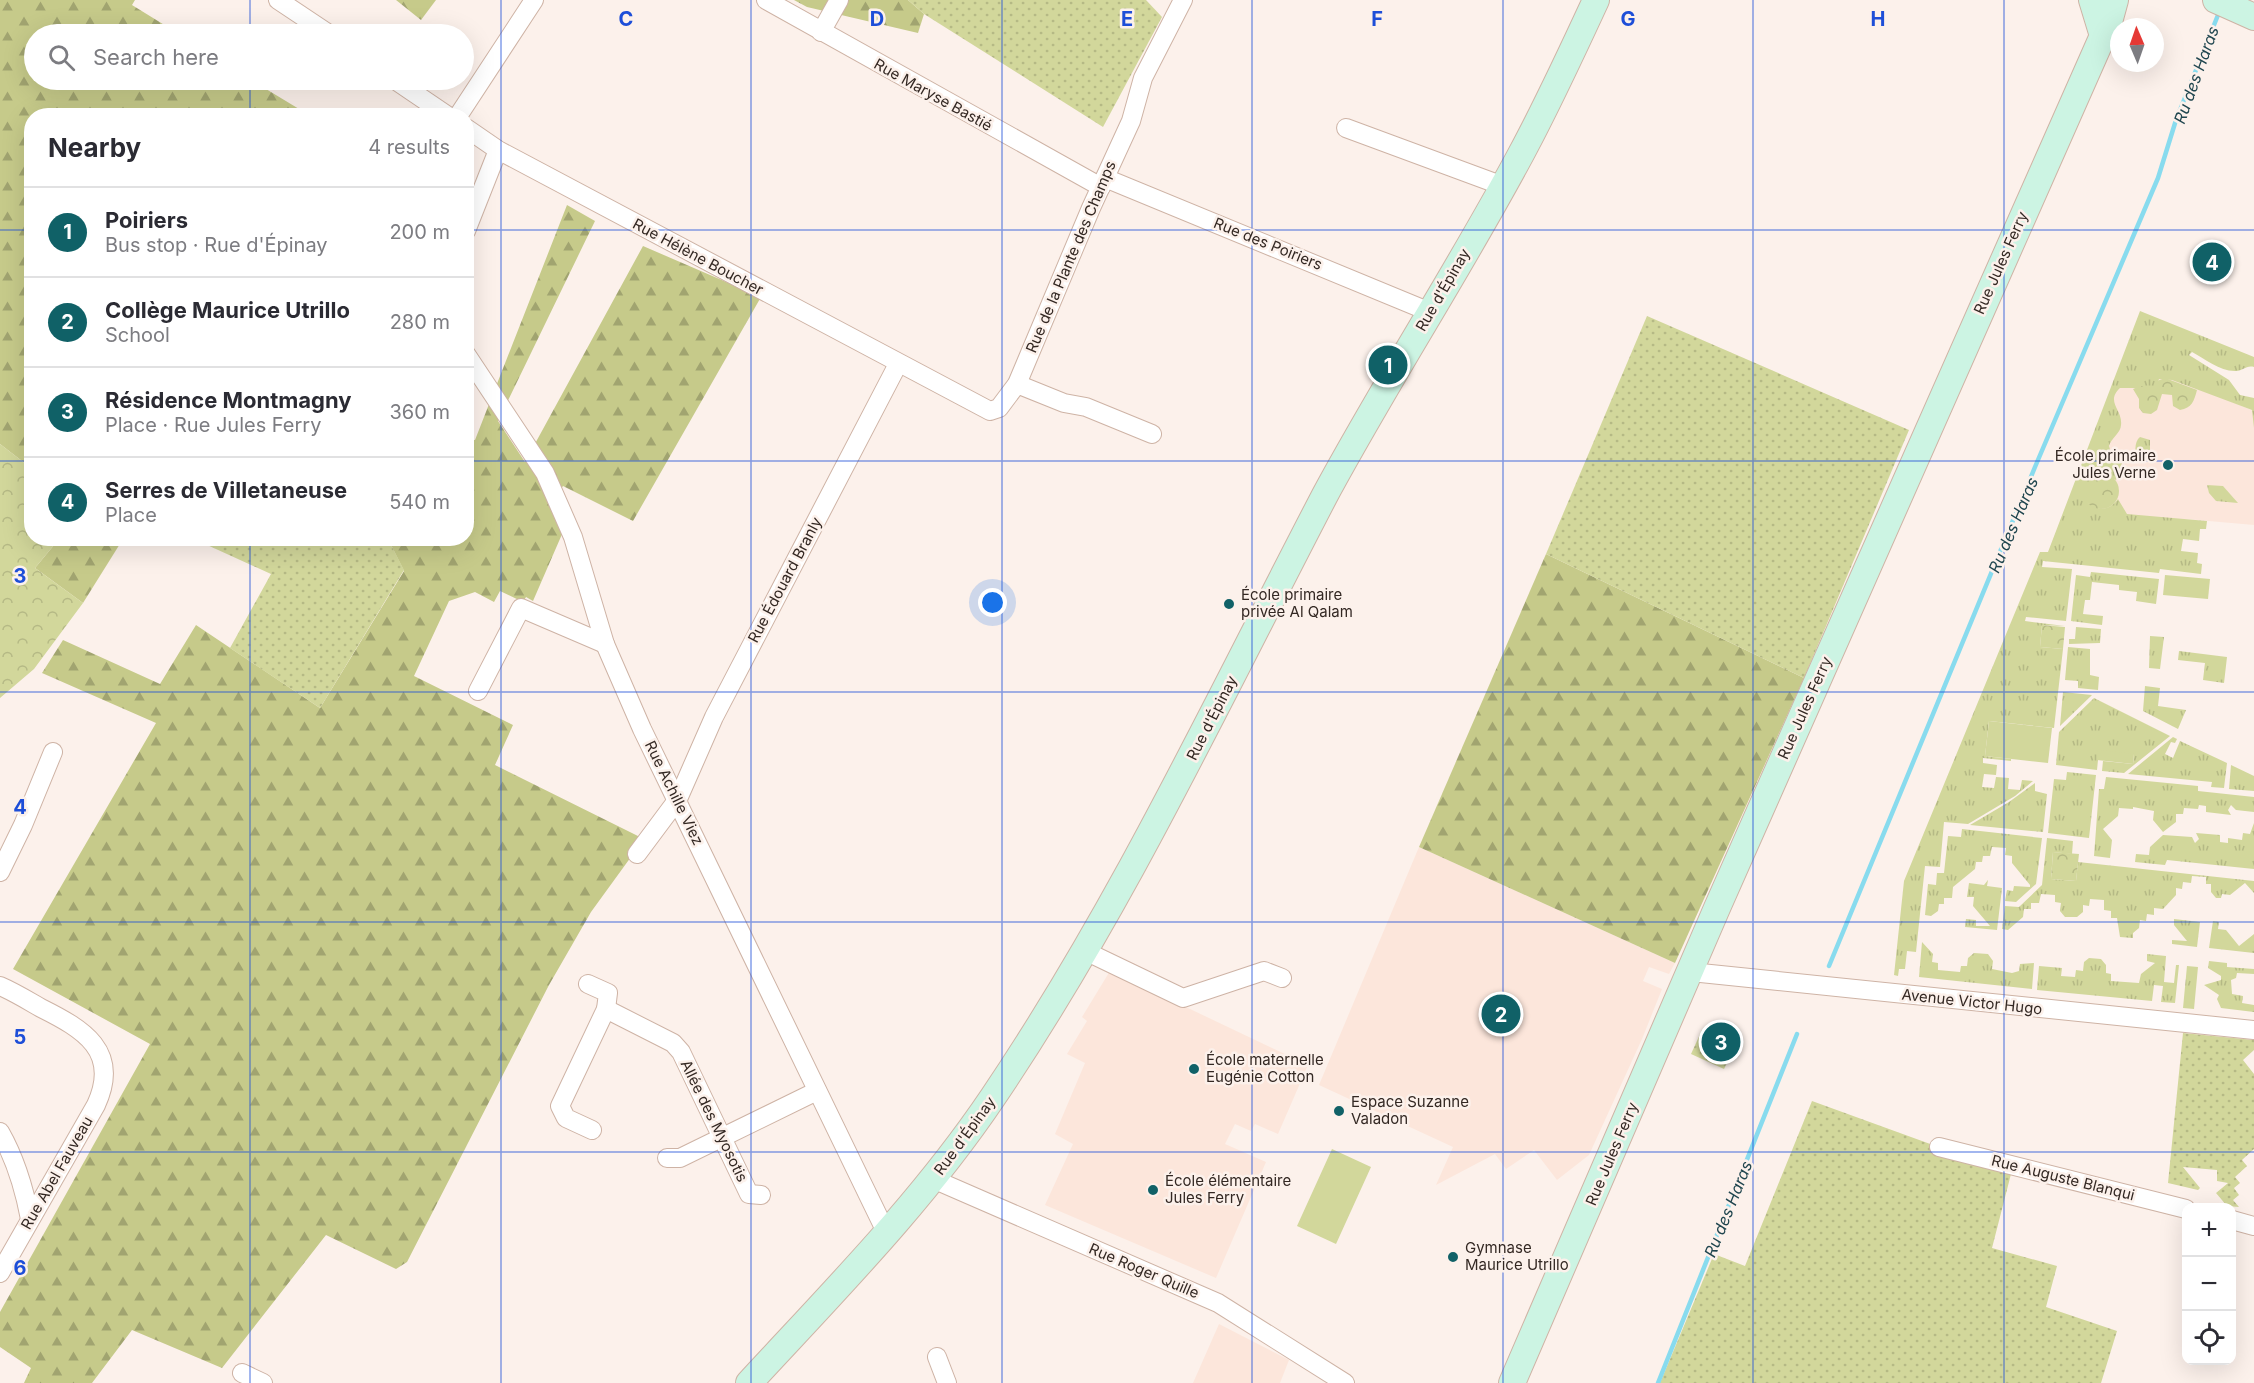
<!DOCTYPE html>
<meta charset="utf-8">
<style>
:root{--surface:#fff;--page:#f7f7f7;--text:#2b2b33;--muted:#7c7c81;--line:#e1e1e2;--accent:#106167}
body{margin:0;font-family:Inter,sans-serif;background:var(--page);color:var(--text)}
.controls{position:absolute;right:18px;bottom:18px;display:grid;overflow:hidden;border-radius:12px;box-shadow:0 6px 24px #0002}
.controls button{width:54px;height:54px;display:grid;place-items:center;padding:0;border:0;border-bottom:2px solid var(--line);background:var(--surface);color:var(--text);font:30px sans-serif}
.compass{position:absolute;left:2110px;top:18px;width:54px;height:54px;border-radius:50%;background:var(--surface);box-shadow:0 6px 24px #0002;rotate:358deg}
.you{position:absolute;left:993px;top:603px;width:21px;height:21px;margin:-15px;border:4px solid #fff;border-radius:50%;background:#1a73e8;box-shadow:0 0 0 9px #1a73e833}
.badge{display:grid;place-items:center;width:39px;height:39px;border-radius:50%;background:var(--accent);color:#fff;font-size:20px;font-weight:700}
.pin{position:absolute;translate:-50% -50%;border:3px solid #fff;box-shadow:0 2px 6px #0006}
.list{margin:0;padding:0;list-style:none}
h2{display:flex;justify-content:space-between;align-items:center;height:78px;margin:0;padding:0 24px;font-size:26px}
h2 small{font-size:20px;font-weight:400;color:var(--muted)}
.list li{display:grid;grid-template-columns:39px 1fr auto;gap:18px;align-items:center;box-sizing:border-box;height:90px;padding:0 24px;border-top:2px solid var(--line)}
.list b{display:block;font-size:22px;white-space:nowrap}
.list p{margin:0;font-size:20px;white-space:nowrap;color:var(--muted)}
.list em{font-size:20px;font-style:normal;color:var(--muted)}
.icon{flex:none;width:33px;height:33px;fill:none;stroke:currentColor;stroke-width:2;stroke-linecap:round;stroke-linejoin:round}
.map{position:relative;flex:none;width:2254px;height:1383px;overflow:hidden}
.search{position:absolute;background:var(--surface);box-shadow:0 6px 24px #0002;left:24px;top:24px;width:450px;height:66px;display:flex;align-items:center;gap:15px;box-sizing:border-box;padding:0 21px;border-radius:33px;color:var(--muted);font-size:22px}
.panel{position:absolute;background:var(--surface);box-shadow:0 6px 24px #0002;left:24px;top:108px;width:450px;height:438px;border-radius:24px}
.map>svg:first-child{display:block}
.built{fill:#fce6db}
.grass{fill:url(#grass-tufts)}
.forest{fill:url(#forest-firs)}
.park{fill:url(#park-crowns)}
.garden{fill:url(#garden-dots)}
.pitch{fill:#d2d79b}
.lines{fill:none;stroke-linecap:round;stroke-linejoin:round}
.stream{stroke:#88dbee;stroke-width:4.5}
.street-casing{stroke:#ceb3a5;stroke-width:20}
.secondary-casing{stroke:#ceb3a5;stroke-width:28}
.street{stroke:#fff;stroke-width:18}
.secondary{stroke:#ccf4e3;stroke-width:26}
.grid{fill:none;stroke:#1d4ed8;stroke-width:1.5;stroke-opacity:0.55}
.poi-dot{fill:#106167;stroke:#fcf1eb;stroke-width:2}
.labels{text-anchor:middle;stroke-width:5;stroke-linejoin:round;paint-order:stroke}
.street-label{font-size:15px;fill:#332823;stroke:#fcf1eb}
.poi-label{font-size:15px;fill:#332823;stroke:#fcf1eb;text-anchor:start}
.water-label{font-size:16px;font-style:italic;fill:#20464f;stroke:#fcf1eb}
.grid-label{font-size:20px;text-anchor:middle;font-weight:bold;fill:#1d4ed8;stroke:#fcf1eb;stroke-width:5;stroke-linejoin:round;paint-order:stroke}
</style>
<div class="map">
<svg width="2254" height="1383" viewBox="0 0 2254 1383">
<defs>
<pattern id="grass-tufts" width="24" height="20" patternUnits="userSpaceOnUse" patternTransform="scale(1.5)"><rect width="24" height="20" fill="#d2d79b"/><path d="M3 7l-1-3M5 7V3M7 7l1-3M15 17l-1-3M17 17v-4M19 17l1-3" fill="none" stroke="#b5b985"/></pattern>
<pattern id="forest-firs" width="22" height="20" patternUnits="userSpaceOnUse" patternTransform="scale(1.5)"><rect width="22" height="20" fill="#c6ca8a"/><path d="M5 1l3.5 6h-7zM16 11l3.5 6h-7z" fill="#a1a470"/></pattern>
<pattern id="park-crowns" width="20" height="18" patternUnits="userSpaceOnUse" patternTransform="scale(1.5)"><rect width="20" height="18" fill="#d2d79b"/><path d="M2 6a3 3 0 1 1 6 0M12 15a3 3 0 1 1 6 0" fill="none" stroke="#b5b985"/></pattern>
<pattern id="garden-dots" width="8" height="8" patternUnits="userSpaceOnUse" patternTransform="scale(1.5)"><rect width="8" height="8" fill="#d2d79b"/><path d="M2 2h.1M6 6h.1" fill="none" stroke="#b5b985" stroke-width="1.8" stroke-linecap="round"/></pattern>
</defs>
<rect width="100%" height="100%" fill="#fcf1eb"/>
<g class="built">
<path d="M2124,358L2254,411V525L2186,519L2150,549L2048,553Z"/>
<path d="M1419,847L1675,963L1669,974L1649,967L1643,981L1662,989L1642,1039L1589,1155L1557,1180L1534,1150L1506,1169L1495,1154L1436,1185L1453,1147L1319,1085Z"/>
<path d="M1110,971L1308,1065L1278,1134L1255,1124L1251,1131L1235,1124L1225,1144L1266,1162L1216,1278L1045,1205L1073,1144L1055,1134L1085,1063L1067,1054L1087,1021L1082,1017Z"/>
<path d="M1219,1324L1289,1360L1280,1383H1193Z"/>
</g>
<g class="grass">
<path d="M2140,311L2254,357V367C2246,365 2243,371 2236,371C2221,372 2205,359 2192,352L2189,355L2229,380L2240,395L2254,398V428L2252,410L2172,380L2159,379L2156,388H2120C2105,402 2123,410 2121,425C2121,433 2111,438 2109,446L2111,453L2122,463L2116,480L2100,473L2089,478L2084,487L2088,503C2099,512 2110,510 2118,499L2127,514L2207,521L2206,529H2200L2199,541L2183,539L2181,551L2198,553L2197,563L2202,564L2201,574L2160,569L2159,573L2043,561L2042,567L2072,569L2066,621L2026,617L2025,621L2065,626L2042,625L2040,647L2063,649L2054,728L1989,721L1985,756L2011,759V761L1983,758V763L1997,765L1996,775L1984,774L1982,787L1994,788L1996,777L2009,778L2008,789L2020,790L2022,780L2033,781L2015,796L1968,824L1944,822L1940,867L1925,866L1916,952L1907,951L1905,969H1899L1898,976L1894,975L1904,881L2040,552H2048Z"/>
<path d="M2140,437L2150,440V457L2139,461C2134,456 2134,441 2140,437Z"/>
<path d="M2207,485L2223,486L2238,503L2216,501L2209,493Z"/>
<path d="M2091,572L2159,579L2156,604L2136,601L2137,592L2119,590V585L2092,582L2090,600H2085L2083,614L2103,616L2102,625L2071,621L2076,575L2090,577Z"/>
<path d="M2076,627L2101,629L2100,643L2069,644V639H2075Z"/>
<path d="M2150,636L2164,637L2160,669L2149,668Z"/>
<path d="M2068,647L2090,649V675L2099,677L2098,690L2078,688V681L2065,680Z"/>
<path d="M2179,651L2227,657L2224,683L2203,680L2205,663L2178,660Z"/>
<path d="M2145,686L2160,688L2158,706L2186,710L2178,729L2143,711Z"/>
<path d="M2063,692L2092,695L2060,726Z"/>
<path d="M2094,698L2170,736L2124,773L2102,771L2103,761L2133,764L2134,754L2098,760L2097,770L2056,765L2059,732Z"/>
<path d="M2173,737L2177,739L2175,743L2171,742L2165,754L2173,758L2180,741L2227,763L2224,788L2211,787L2212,782L2128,774Z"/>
<path d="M2231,765L2254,776V791L2229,789Z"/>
<path d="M2067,772L2096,775L2089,838L2048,833L2054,779L2066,780Z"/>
<path d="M2106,777L2198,786V791L2254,797V812L2236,810L2231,805L2228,810L2231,815L2206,812V806L2199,805L2198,809L2184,808L2183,814H2176V822L2163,832L2153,820L2154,811L2133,807V809L2119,808L2118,816L2103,829L2112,840L2110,858L2094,856L2099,789H2104Z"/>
<path d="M2035,783V791L2047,794L2043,832L1970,825L2009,802Z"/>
<path d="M2254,823V869L2167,860L2165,865L2135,862L2136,854L2149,855L2150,847L2163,835L2192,837L2195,843L2199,839L2196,833L2220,835V842L2228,843V838L2242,840L2243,833L2250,834Z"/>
<path d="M1962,829L2042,838L2036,884L2016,902L2005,901L2007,890L2013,891L2014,886L2030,887V885L2012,863V856L2005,855L2006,848L1992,847L1990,856H1983L1982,862H1976L1975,869L1953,887L1952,898H1944V904H1939L1938,911L1931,916L1925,915L1928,884L1936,885L1937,873H1944L1948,836L1961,837Z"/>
<path d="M2047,838L2073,841L2072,854L2053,852L2051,879L2076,881L2078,862L2254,881V893L2245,883L2230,895L2222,894L2221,898H2216L2211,892V884H2206V877L2192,876L2191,883L2183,882L2182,889L2176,888V895L2163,909L2154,908V915L2147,914L2146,921L2140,920L2139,928L2133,933V938L2120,937L2117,918H2111V911L2104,910V900L2090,899L2089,906L2083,905V912L2077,917H2065L2060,911L2061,903L2055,902V895L2041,894L2039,903H2031V909H2024L2023,917L2008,930L2002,929L2005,906L2019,907L2042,885Z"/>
<path d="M1988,880L1987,886L2002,888L1997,930L1965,927L1966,919L1976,920V926H1990L1973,906L1974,897H1967L1969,883L1984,885Z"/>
<path d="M2174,919L2200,922L2197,947L2172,944V940L2187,941L2174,925Z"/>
<path d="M2213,921L2219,922L2218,929L2226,930L2239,946L2254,934V953L2209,948Z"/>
<path d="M1922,942L1933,954L1932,962L1938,963V970L1960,972L1961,966H1967L1968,958L1974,953L1988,954L1993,961L1992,969L2012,973L2019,971L2020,964L2034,963L2032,989L1919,977Z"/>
<path d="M2147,954L2166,956L2164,982L2174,983L2176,965H2179L2175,1003L2161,1002L2163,986L2154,985L2152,1001L2037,990L2039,966L2062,968L2061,976L2075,977L2076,970L2083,971L2084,962L2089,958L2101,959L2106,965V973L2111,974V981L2139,983L2141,974L2155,963L2147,961Z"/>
<path d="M2209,961L2227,963V967L2254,969V974L2237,973L2236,978L2231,980L2232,994L2243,996L2242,1003L2254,1005V1012L2221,1008L2217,999L2219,995L2204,985L2221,980V976L2208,968Z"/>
<path d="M2187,966L2198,967L2194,1009L2183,1008Z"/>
</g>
<g class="forest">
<path d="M0,0H135L132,5L179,34H34V80H251L309,115L32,116L31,468L0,444Z"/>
<path d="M396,0H436L421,20Z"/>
<path d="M794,0H908L924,14L918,33L807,7Z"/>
<path d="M567,205L595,221L498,421L525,462L643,246L761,297L633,521L563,486L552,501L566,525L533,601L526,597L523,602L500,591L494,602L475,592L449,601L414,676L513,725L495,765L644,839L591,912L549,985L407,1262L396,1269L326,1235L222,1368L132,1330L92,1383H24L31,1368L0,1347V1312L150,1044L13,969L156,723L42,673L63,640L160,684L196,625L320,708L404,571L388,539L466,538L467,439L475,440Z"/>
<path d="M59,539H123L83,603L35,568Z"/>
<path d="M1546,554L1804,678L1675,963L1419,847Z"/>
</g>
<g class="park">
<path d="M2165,378L2197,390C2194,401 2192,408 2180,410L2173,406L2172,395L2162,394L2157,410L2151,414L2143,413L2139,408V399L2133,389L2140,386L2155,388L2157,381Z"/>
<path d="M0,444L31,468L32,538L59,539L35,568L83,603L34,669L0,698Z"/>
<circle cx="2101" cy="491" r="18"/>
<path d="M2042,625L2065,627L2063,649L2040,647Z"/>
<path d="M2053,852L2079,854L2076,881L2051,879Z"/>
</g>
<g class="garden">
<path d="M908,0H1146L1162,17L1103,127L924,14Z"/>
<path d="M1647,316L1909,430L1804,678L1546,554Z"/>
<path d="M194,539H388L404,570L320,708L230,648L271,574Z"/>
<path d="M1702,1030L1741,1033L1724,1069L1691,1054Z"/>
<path d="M2183,1033L2254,1040V1050L2243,1060L2254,1074V1149L2242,1160L2247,1166L2235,1177L2240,1183L2234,1188L2239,1195L2233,1200L2239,1207L2227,1206L2216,1193L2228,1183L2217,1181V1170L2183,1167L2200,1188L2198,1190L2168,1183Z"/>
<path d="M1812,1101L1933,1145L1932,1153L2011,1174L1992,1248L2057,1266L2046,1307L2117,1331L2101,1383H1660L1714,1254L1745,1266Z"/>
</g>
<g class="pitch">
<path d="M2165,575L2210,579L2208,599L2163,595Z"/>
<path d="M1989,721L2052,728L2048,763L1985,756Z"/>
<path d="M2098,750L2134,754L2133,764L2097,760Z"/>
<path d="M1332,1149L1371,1167L1336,1244L1297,1226Z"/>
</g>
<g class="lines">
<g class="stream">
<path d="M1829,966L2035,467L2158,178L2176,120L2218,15"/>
<path d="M1658,1383L1797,1034"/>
</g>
<defs>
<g id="street">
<path d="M278,0L329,34"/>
<path d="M766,0L1101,187"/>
<path d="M821,32L839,0"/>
<path d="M395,80L448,116"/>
<path d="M458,116L534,0"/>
<path d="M466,128L498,150L990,411L999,408L1017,384L1091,208L1131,121L1143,78L1183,0"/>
<path d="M1346,128L1503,186"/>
<path d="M1105,178L1430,312"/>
<path d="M466,231L498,150"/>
<path d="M466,354L545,473L573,537L605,644L642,729L886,1232"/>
<path d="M1017,384L1064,403L1086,407L1152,434"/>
<path d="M478,691L521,608L605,644"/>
<path d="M637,854L678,799L714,717L898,364"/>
<path d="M0,872L23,825L53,752"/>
<path d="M1083,950L1183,998L1264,971L1282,978"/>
<path d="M1691,972L2254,1030"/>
<path d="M588,984L608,993L606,1009L560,1106L566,1118L592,1130"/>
<path d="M0,986C14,992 27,1000 41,1008C83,1029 121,1051 96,1105L0,1273"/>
<path d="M606,1009L673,1043L681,1052L749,1194L761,1195"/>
<path d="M0,1132C16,1160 24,1187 30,1219"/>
<path d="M1939,1147L2186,1209"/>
<path d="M667,1158H680L817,1091"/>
<path d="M933,1179L1218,1303L1345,1383"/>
<path d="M2232,1220L2254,1226"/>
<path d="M937,1357L947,1383"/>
<path d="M242,1373L263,1383"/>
</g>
<g id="secondary">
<path d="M2092,0L2103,36"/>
<path d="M2216,0L2254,17"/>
<path d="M749,1383C834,1291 923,1201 993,1097C1122,906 1219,698 1325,495C1387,380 1459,270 1521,154C1548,104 1572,52 1596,0"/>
<path d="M1512,1383L1717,908L2109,22L2115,0"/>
</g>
</defs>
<use href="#street" class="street-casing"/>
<use href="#secondary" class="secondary-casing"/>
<use href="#street" class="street"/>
<use href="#secondary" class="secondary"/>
</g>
<path class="grid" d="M250,0V34M501,0V1383M751,0V1383M1002,0V1383M1252,0V1383M1503,0V1383M1753,0V1383M2004,0V1383M250,80V116M0,230H32M466,230H2254M0,461H32M466,461H2254M250,538V1383M0,692H2254M0,922H2254M0,1152H2254"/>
<g class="poi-dot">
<circle cx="2168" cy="465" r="6"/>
<circle cx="1229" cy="604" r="6"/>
<circle cx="1194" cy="1069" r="6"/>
<circle cx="1339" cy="1111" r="6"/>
<circle cx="1153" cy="1190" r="6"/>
<circle cx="1453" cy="1257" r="6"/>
</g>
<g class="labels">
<g class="street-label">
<text transform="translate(933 95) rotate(29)" y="5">Rue Maryse Bastié</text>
<text transform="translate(1268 244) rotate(22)" y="5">Rue des Poiriers</text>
<text transform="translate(698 257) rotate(28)" y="5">Rue Hélène Boucher</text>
<text transform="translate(1071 257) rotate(-67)" y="5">Rue de la Plante des Champs</text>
<text transform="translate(2001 263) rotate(-66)" y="5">Rue Jules Ferry</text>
<text transform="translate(1443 290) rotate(-60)" y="5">Rue d'Épinay</text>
<text transform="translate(785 580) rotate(-62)" y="5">Rue Édouard Branly</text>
<text transform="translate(1805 708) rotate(-66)" y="5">Rue Jules Ferry</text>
<text transform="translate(1212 718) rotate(-63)" y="5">Rue d'Épinay</text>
<text transform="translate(674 793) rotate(64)" y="5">Rue Achille Viez</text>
<text transform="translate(1972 1002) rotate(6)" y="5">Avenue Victor Hugo</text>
<text transform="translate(714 1121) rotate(64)" y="5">Allée des Myosotis</text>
<text transform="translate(965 1136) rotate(-54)" y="5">Rue d'Épinay</text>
<text transform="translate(1612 1154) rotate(-67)" y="5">Rue Jules Ferry</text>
<text transform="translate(57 1173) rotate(-60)" y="5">Rue Abel Fauveau</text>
<text transform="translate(2063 1178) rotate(14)" y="5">Rue Auguste Blanqui</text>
<text transform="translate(1144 1271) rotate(23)" y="5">Rue Roger Quille</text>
</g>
<g class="poi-label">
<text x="2156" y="461" text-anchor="end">École primaire<tspan x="2156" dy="17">Jules Verne</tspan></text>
<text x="1241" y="600">École primaire<tspan x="1241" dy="17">privée Al Qalam</tspan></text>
<text x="1206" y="1065">École maternelle<tspan x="1206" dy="17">Eugénie Cotton</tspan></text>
<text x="1351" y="1107">Espace Suzanne<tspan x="1351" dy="17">Valadon</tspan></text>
<text x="1165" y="1186">École élémentaire<tspan x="1165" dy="17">Jules Ferry</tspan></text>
<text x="1465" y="1253">Gymnase<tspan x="1465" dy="17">Maurice Utrillo</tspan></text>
</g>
<g class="water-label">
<text transform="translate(2196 75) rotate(-70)" y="6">Ru des Haras</text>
<text transform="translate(2013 525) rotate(-67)" y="6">Ru des Haras</text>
<text transform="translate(1728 1209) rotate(-68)" y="6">Ru des Haras</text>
</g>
</g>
<g class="grid-label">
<text x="626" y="26">C</text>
<text x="877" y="26">D</text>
<text x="1127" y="26">E</text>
<text x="1377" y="26">F</text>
<text x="1628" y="26">G</text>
<text x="1878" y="26">H</text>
<text x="20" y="583">3</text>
<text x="20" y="814">4</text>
<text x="20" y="1044">5</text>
<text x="20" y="1275">6</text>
</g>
</svg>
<div class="controls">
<button>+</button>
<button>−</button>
<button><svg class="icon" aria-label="locate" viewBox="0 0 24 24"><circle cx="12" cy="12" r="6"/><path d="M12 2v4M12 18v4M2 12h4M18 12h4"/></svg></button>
</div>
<svg class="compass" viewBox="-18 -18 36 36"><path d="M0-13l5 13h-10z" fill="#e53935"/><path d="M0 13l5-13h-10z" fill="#7c7c81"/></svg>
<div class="you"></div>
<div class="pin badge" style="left:1388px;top:365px">1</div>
<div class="pin badge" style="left:1501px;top:1014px">2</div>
<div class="pin badge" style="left:1721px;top:1042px">3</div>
<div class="pin badge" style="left:2212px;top:262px">4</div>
<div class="search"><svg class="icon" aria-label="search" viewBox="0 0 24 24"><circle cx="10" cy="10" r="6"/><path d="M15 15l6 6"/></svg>Search here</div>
<section class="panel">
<h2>Nearby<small>4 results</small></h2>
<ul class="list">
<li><span class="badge">1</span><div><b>Poiriers</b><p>Bus stop · Rue d'Épinay</p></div><em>200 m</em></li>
<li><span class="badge">2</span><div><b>Collège Maurice Utrillo</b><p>School</p></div><em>280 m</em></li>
<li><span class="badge">3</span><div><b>Résidence Montmagny</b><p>Place · Rue Jules Ferry</p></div><em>360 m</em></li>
<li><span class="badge">4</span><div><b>Serres de Villetaneuse</b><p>Place</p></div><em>540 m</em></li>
</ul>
</section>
</div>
